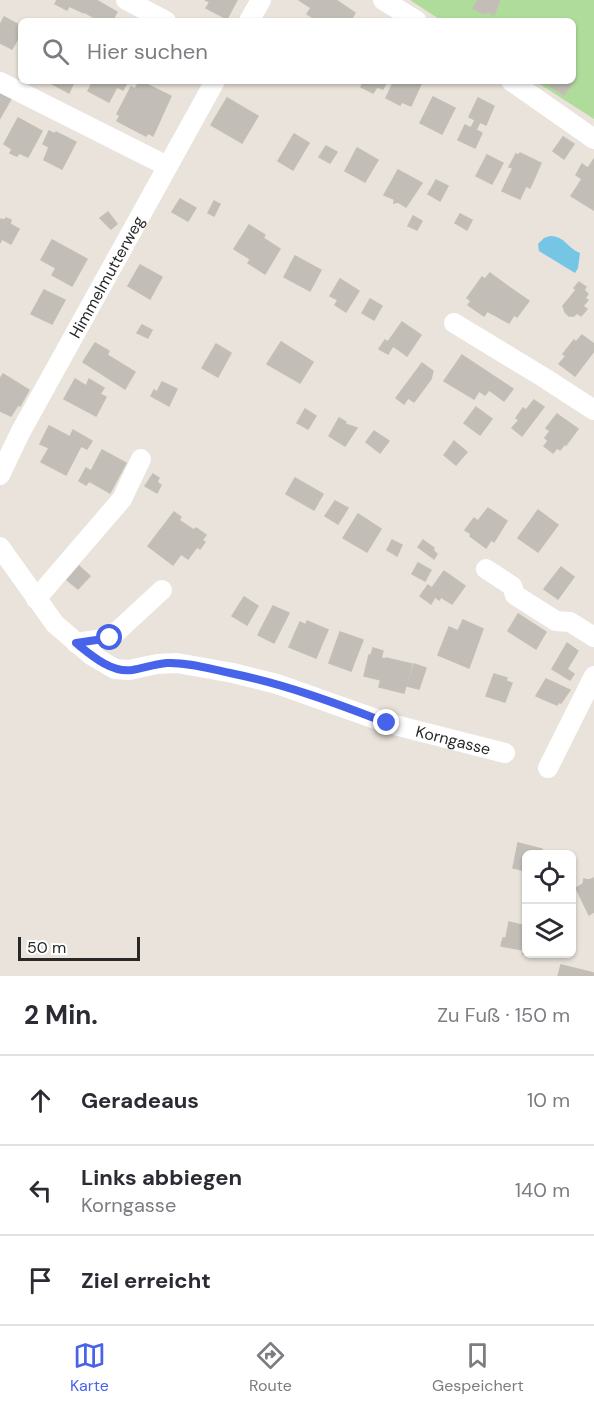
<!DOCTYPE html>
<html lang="de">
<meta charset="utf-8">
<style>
:root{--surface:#fff;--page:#f2f2f3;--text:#2b2b33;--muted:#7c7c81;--line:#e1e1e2;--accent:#4763ea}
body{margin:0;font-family:"DM Sans",sans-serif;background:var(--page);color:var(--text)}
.controls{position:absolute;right:18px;bottom:18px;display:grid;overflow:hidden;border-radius:9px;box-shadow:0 2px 4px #0004}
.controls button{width:54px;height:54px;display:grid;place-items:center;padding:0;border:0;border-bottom:2px solid var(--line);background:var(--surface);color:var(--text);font:30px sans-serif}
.scale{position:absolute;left:18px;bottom:15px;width:122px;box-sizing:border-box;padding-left:6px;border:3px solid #282828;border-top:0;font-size:16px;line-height:21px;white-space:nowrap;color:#282828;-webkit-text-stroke:4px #fff;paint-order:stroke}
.stop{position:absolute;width:18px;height:18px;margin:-14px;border:4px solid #4763ea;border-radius:50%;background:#fff}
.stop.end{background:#4763ea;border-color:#fff;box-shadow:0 2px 6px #0008}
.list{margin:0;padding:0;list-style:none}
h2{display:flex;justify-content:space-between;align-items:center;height:78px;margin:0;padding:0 24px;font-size:26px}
h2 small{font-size:20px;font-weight:400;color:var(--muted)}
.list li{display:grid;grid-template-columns:39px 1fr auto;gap:18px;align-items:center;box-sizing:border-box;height:90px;padding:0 24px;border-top:2px solid var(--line)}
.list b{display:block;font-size:22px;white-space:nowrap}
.list p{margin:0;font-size:20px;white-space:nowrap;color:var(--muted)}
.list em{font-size:20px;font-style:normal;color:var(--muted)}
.icon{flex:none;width:33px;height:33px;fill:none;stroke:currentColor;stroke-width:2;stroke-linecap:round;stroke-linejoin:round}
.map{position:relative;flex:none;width:594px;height:976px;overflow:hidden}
.search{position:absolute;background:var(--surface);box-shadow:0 2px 4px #0004;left:18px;right:18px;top:18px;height:66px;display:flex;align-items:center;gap:15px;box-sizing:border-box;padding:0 21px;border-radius:9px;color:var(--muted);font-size:22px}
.sheet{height:348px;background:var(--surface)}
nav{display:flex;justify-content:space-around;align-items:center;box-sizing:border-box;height:84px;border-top:2px solid var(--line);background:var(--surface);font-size:16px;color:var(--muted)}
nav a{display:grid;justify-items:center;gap:3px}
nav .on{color:var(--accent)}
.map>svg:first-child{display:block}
.green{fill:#b0dc9b}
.water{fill:#75c5e4}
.building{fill:#c2bdb6;stroke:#c4bfb5;stroke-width:1.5}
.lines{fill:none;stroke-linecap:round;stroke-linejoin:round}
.minor{stroke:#fff;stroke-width:20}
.route{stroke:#4763ea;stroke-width:8}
.labels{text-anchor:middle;stroke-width:6;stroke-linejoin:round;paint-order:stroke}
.street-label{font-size:16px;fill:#282828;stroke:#fff}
</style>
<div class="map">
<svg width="594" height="976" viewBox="0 0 594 976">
<rect width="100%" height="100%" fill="#e9e3db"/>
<path class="green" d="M410,0H594V119L535,81H573V21H442Z"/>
<path class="water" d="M550,236C565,236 567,248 580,253L578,268L575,273L539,251L538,244L544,238Z"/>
<g class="building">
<path d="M57,0H91L84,13L69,6L67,10L55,4Z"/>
<path d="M91,0H96L117,12L112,21H94L95,18L84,12Z"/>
<path d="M205,0H237L227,19L206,8L210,2Z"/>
<path d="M299,0H336L324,21H318L307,14L311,8Z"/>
<path d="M336,0L355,13L350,21H324Z"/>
<path d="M478,0H500L494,15L488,12L483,14L473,8Z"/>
<path d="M4,17L21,26V33L12,49L0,43V25Z"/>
<path d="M573,75L576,77L564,95L547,84L548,81H573Z"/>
<path d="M53,81H77L74,82L69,93L52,84Z"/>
<path d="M93,81H128L123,90L117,87L109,102L88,91Z"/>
<path d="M140,81L171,96L153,136L148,133L146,136L117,121L120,116L117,114L131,87L135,89Z"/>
<path d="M364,81H387L383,89L377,87L373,93L361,87Z"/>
<path d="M394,81H415L421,84L411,106L402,102L400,105L386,98Z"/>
<path d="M0,93L11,99L0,118Z"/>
<path d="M433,97L455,108L442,134L420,123Z"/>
<path d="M227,98L258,116L242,143L211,125Z"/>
<path d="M478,98L494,106L486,125L480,122L476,130L482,133L475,148L458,140L465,125L471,128L475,120L469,117Z"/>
<path d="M18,118L42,131L28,157L19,153L17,156L10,153L12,149L4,144Z"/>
<path d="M49,131L55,134L56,132L76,142L62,169L44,160L49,147L43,144Z"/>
<path d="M294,134L309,143L293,170L278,161Z"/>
<path d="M563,137L574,144L564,159L553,151Z"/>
<path d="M326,146L337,152L330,163L319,157Z"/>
<path d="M357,148L378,160L365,182L345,171Z"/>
<path d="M520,153L541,163L530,188L526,186L520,199L502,191L513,168L509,167L516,154L519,155Z"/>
<path d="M487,155L503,163L492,184L476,176Z"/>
<path d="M594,159V210L571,196L582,179L576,175L582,164L588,168Z"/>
<path d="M398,170L422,183L406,207L398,202L394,203V199L384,195Z"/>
<path d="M436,180L448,186L440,201L428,194Z"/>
<path d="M180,199L196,208L188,221L172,212Z"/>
<path d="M214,201L220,204L214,216L208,213Z"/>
<path d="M108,212L117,224L111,229L100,218Z"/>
<path d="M460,214L472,220L467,230L455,223Z"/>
<path d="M413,216L422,221L417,230L408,226Z"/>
<path d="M6,218L11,220L10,224L19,229L11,244L2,239L0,243V220L1,219L5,220Z"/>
<path d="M249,225L265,235L250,259L234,249Z"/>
<path d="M263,238L280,249L265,274L248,263Z"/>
<path d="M52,240L87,259L72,286L52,275L56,268L41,260Z"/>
<path d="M295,256L321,270L310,291L284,277Z"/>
<path d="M140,265L162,277L150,299L128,286Z"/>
<path d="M490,273L506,285L484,316L468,305L471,301L467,298L482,277L485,279Z"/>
<path d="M340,279L359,291L346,312L335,305L338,300L330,296Z"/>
<path d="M579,282L586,287L584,290L588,294L585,298L588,300L583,306L587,309L581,316L577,313L574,316H569L565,312L563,306L576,290L574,288Z"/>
<path d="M506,285L529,301L517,317L514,315L509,323L487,311Z"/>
<path d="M44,290L65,300L52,324L31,314Z"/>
<path d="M370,299L382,306L374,320L362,313Z"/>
<path d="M402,322L421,335L407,356L393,346L388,354L379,349L385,340L388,342Z"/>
<path d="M142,325L152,330L148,338L137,333Z"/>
<path d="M582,335L594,344V351L575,376L559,364L566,356L563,354L574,340L576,342Z"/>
<path d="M281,342L313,362L300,383L267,364Z"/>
<path d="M95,343L109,351L107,355L135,372L125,389L83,362Z"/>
<path d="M216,344L231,353L218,377L202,368Z"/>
<path d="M462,355L513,389L504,401L489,390L485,395L479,391L474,399L444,381Z"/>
<path d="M422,363L433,371L431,379L414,402L408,398L404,404L396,398Z"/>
<path d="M3,374L29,390L20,406L18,405L11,416L0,411V379Z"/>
<path d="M75,379L86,386L89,379L104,388L100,394L106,397L96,416L64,399Z"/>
<path d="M162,382L177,389L169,406L151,396L154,390L157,392Z"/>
<path d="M534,400L544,407L522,436L512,428L519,420L516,418L523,408L526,410Z"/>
<path d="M476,407L492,419L480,435L464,423Z"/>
<path d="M305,409L316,416L308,429L297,423Z"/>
<path d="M557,414L578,429L566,445L565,444L560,450L557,448L553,453L544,446L548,441L545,438L550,431L546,428Z"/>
<path d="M339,418L346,422L345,424L357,428L345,446L329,436Z"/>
<path d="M49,426L70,437L73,430L92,441L87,449L81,446L66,475L41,462L49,448L40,444Z"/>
<path d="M374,431L389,441L380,453L366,442Z"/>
<path d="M454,441L467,452L456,465L444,455Z"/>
<path d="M102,450L126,463L110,493L89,481L86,485L79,481L86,468L91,471Z"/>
<path d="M153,474L159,478L157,482L161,485L157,493L145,486Z"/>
<path d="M295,478L323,494L314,510L286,494Z"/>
<path d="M335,501L348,508L338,524L325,516Z"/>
<path d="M488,508L507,521L494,542L491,540L486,548L470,536L471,534L465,530L474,518L478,521Z"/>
<path d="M538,510L558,525L538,552L518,538Z"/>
<path d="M174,512L181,517L179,520L194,530L196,528L206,535L202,540L205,542L200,549L197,547L188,559L181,554L173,565L148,546Z"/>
<path d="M358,514L381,529L367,552L343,538Z"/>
<path d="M392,540L402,545L397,556L387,550Z"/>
<path d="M423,540L434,548L433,550L437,554L434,559L418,547Z"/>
<path d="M418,563L431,570L425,581L412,574Z"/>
<path d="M79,566L90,576L78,589L67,580Z"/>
<path d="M561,567L574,577L558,599L544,589Z"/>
<path d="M444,571L465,586L452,604L441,597L439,600L435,597L431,604L420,596L428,585L432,588Z"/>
<path d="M244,597L258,606L247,625L232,616Z"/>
<path d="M273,606L289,613L274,643L258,635Z"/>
<path d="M518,614L546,632L536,649L508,631Z"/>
<path d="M463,620L483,629L469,668L438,655L449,627L458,631Z"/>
<path d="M307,621L328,630L316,658L289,647L300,622L306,625Z"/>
<path d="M340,632L363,640L351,671L329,663Z"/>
<path d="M567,643L578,651L567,669L574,674L570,680L552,669Z"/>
<path d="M373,648L383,651L381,658L386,659L381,680L364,676L369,655H371Z"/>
<path d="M386,658L412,664L404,693L379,687Z"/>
<path d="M414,664L426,668L419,689L407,686Z"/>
<path d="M494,674L507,678L506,681L512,683L505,702L486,696Z"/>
<path d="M546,679L570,690L561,703L559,702L557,705L536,696Z"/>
<path d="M518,843L542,849L541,854H526V871L513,868Z"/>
<path d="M594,878V912L589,915L576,888L583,884L584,879L589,880Z"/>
<path d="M509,922L526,926V954H538L537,957L523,954V950L501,946L503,938H506Z"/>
<path d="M561,965L594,973V976H558Z"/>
</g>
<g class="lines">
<g class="minor">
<path d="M126,0L166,21"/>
<path d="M383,0L417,21"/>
<path d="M249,21L261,0"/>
<path d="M511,81L594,139"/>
<path d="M0,82L167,166"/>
<path d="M454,323L543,377L594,410"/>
<path id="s1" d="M0,475L20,433L215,81"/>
<path id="s2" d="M0,547L55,624L91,655L115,669L129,670L157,664L177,663L233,673L277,684L387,723L505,753"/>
<path d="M486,569L512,586L515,595L556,621L570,622L594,637"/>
<path d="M36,599L122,499L141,459"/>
<path d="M76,643L110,638L162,590"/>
<path d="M548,768L594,676"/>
</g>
</g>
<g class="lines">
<path class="route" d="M110,638L76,643C91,655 111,673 132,670C144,668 155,664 167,663C188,662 210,669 230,673C284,684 336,703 387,723"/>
</g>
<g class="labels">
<g class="street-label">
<text dy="6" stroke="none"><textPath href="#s1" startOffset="225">Himmelmutterweg</textPath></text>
<text dy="6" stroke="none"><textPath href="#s2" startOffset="520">Korngasse</textPath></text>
</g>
</g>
</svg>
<div class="controls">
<button><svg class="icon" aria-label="locate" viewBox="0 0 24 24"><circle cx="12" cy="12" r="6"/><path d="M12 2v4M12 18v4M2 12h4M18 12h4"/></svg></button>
<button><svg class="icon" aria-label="layers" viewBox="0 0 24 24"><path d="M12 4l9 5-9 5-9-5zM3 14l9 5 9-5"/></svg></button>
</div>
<div class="scale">50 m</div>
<div class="stop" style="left:110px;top:638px"></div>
<div class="stop end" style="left:387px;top:723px"></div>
<div class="search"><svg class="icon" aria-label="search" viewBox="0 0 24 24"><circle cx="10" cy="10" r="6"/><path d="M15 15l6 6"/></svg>Hier suchen</div>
</div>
<section class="sheet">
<h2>2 Min.<small>Zu Fuß · 150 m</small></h2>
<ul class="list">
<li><svg class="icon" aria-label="ahead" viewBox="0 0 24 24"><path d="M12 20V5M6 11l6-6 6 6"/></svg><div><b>Geradeaus</b></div><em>10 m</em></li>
<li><svg class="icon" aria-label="left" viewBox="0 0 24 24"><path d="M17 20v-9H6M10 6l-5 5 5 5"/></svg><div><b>Links abbiegen</b><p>Korngasse</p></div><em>140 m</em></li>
<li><svg class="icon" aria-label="arrive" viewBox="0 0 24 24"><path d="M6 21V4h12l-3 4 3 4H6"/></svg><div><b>Ziel erreicht</b></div></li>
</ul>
</section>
<nav>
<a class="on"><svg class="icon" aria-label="map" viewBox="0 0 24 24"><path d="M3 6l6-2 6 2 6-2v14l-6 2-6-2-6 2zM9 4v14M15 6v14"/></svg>Karte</a>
<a><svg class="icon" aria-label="directions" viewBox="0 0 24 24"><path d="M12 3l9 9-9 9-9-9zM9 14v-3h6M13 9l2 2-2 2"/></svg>Route</a>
<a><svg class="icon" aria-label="saved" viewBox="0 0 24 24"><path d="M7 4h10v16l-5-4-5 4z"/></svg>Gespeichert</a>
</nav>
